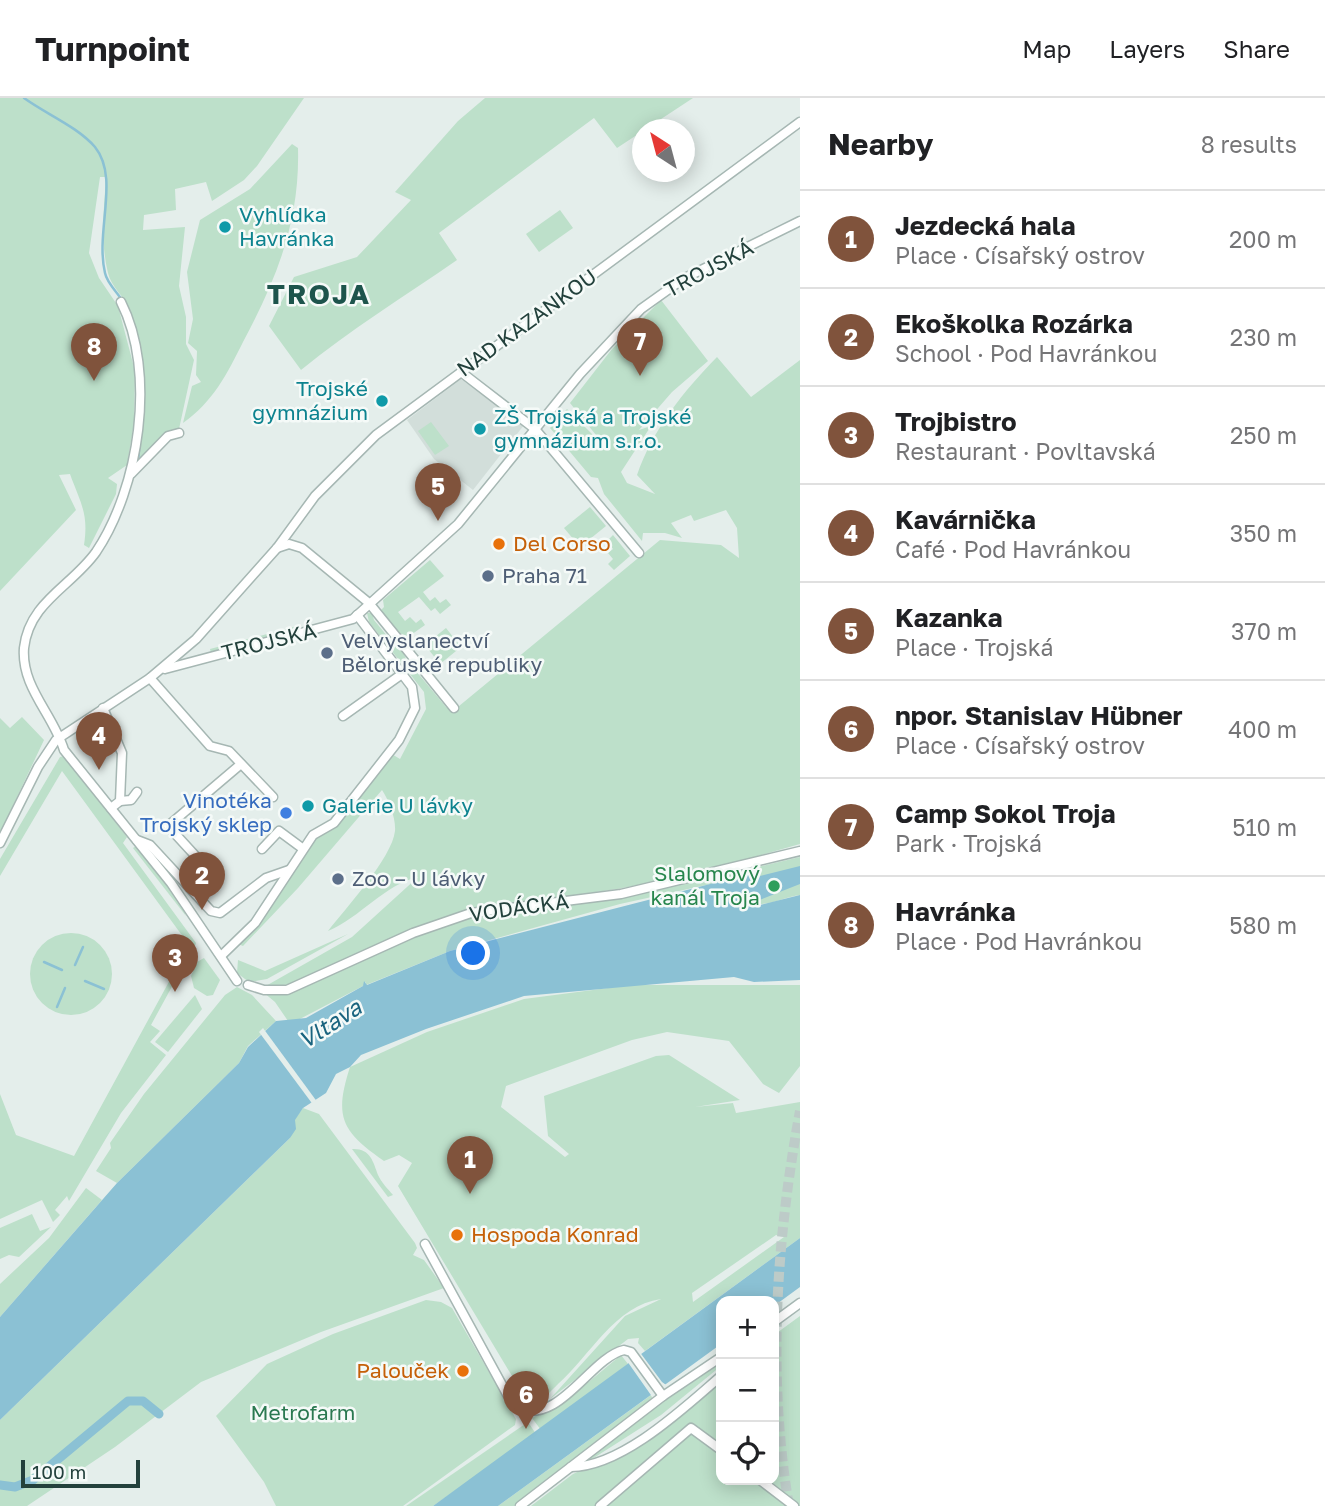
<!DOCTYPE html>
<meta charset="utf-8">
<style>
:root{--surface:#fff;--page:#f6f6f6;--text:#202124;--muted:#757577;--line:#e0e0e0;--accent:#80533c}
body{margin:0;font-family:"Golos Text",sans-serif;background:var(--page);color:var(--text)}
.controls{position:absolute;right:21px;bottom:21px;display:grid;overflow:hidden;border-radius:14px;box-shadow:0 4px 18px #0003}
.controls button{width:63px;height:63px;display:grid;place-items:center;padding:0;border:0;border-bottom:2px solid var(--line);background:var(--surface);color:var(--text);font:35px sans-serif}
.compass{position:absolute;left:632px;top:21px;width:63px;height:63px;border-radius:50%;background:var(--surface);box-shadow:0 4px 18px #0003;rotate:324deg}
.scale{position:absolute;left:21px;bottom:18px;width:119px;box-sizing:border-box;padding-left:7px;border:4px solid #23413c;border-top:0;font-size:19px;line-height:24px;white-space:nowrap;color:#23413c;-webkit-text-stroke:5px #f5faf8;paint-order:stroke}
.you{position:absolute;left:474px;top:856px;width:24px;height:24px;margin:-18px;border:5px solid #fff;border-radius:50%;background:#1a73e8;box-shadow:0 0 0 10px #1a73e833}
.badge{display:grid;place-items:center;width:46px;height:46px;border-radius:50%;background:var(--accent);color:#fff;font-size:23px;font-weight:700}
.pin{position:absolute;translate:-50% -58px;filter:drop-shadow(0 2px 4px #0008)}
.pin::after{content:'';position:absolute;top:37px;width:24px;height:21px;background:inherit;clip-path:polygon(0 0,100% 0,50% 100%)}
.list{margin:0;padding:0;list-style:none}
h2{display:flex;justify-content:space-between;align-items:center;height:91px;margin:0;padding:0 28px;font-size:30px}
h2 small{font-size:23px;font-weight:400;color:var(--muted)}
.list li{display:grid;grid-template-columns:46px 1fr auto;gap:21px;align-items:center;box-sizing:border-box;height:98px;padding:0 28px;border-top:2px solid var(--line)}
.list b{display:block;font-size:26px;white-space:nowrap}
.list p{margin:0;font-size:23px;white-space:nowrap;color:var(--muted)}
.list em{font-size:23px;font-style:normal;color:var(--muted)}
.icon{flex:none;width:38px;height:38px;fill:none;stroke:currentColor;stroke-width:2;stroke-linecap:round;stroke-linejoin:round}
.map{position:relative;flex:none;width:800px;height:1408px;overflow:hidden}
header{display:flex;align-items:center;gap:42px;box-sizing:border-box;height:98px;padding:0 35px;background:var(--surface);border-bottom:2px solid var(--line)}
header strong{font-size:33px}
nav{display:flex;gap:38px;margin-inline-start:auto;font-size:24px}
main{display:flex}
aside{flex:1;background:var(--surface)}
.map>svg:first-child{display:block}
.built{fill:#d2deda}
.green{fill:#bde0ca;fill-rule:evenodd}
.water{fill:#8bc1d4}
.pier{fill:#e4eeeb}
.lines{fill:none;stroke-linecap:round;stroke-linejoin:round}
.stream{stroke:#8bc1d4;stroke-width:2.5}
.canal{stroke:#8bc1d4;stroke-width:9}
.highway-tunnel{stroke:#bdcbc8;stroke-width:10;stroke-dasharray:10 5;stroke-linecap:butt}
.minor-casing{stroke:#a6b7b3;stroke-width:11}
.minor{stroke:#fff;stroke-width:8}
.culture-dot{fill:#0f9aa8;stroke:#f5faf8;stroke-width:2.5}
.food-dot{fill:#e8710a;stroke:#f5faf8;stroke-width:2.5}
.service-dot{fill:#5c6f8a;stroke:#f5faf8;stroke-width:2.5}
.shop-dot{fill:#3f7fe0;stroke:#f5faf8;stroke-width:2.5}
.leisure-dot{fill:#2e9e5b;stroke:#f5faf8;stroke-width:2.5}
.labels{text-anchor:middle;stroke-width:5;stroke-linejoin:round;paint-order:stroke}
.culture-label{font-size:21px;fill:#0d838f;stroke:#f5faf8;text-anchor:start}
.street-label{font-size:21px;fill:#23413c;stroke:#f5faf8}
.food-label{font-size:21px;fill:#c56008;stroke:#f5faf8;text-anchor:start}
.service-label{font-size:21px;fill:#4e5e75;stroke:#f5faf8;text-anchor:start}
.shop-label{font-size:21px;fill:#366cbe;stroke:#f5faf8;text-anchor:end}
.leisure-label{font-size:21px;fill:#27864d;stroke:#f5faf8;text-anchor:end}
.park-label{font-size:21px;fill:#2b7951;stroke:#f5faf8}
.water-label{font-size:23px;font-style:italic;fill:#1a647f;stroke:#f5faf8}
.district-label{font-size:28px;font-weight:bold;letter-spacing:2px;fill:#1d544c;stroke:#f5faf8}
</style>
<header>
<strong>Turnpoint</strong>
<nav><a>Map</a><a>Layers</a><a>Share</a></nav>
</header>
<main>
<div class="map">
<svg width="800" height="1408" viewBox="0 0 800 1408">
<rect width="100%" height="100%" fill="#e4eeeb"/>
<path class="built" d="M461,281L524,327L473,392L434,361L407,322Z"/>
<g class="green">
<path d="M0,0H304L257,68L244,82L212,103L206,84L175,91L176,112L144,117L143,132L185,129L179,188L186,219V246L194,262L179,331L168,334L139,362C145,313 147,259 130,212C125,199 111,189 108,175C100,142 104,112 106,79H100L89,155L99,180L118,208L135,273L134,325L127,367L108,380L117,386L116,396L89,450L84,447C89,415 80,404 70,376L59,377L76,412L0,493Z"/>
<path d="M485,0H693L617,50L594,20L439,135L457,162C405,198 350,232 301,272L269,228L294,179L357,159L411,102L395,94L458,23Z"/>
<path d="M292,46L298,50C300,123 277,180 243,244C227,276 213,304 183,325L192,288L201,284L196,277L197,253L188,245L193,221L187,174L200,122L250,91Z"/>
<path d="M560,112L573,130L539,154L526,136Z"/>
<path d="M661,202L708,263L672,294L639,332L651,328L621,374L627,385L655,396L637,377C653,331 683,294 717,259L751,299L800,262V746L695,776L617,791L474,811L393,840L292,886L264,889L352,839L418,779C384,787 361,819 328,833C345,811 392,760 395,733C396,720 389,703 382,692L298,790L243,848L238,846L314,741L330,730L390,655L400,661L426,611L424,594L369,524L367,515H372L374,522L397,550L401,549L406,561L446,609L453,613L660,442L721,447L739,460L737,430L726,412L694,423L691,417L671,425L682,440L665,435H643L642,443L604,396L598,380L591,379L550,330L567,311L609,353L570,305L612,251Z"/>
<path d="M431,324L449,348L435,357L418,333Z"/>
<path d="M590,409L606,428L580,449L564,430Z"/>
<path d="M613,437L630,458L614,472L608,466L613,461L608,455L613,451L607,443Z"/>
<path d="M430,462L444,478L423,494L430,503L435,499L440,505L446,501L451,507L440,516L435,510L431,513L419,499L398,514L405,523L410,519L416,525L421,521L425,527L408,539L399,535L381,512L384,509L383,502Z"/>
<path d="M301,527L302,532L211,555L210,551Z"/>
<path d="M446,530L461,549L440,566L425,547Z"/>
<path d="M22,619L44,642L0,735V620L10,630Z"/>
<path d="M64,658L127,739L123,745L196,845L186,874L181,872L151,927L160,933L150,944L166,957L121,1015L69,1103L67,1098L55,1112L60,1117L53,1124L42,1102L0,1121V996L16,1037L74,1058L189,847L62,673L0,778V761L60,659Z"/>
<path d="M136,748L178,799L186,818L133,750Z"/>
<path d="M800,759V797C784,799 768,809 752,805L747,778L620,806L450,853L366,887V884L363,888L296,923H288L275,904L263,894L277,895L346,864L471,815L621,796L741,770L743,777L753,770Z"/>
<circle cx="71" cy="876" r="41"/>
<path d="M348,836L267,881L249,884L237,875L238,862L265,873Z"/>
<path d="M204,860L220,882L213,897L207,898L194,890L191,878L197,864Z"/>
<path d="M631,887H800V968L779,995L763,986L729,943L667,934L632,942L506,988L501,1009L565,1059L569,1056L548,1038L544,998L656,958L669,957L740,1002L695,1009L733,1005L736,1015L800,1004V1140L645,1253L638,1245L639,1240L628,1241L550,1301L625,1218L661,1201C615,1207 590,1258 558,1286C553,1291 547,1298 541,1300C533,1302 527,1297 521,1293L398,1088L412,1065L399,1057L384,1063C341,1033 334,1019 350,969L427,934L524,901ZM776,1137L784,1139L693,1204L692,1195Z"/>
<path d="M237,889L252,897L276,923L248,948L239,965L117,1085L96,1073L111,1050L110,1045L144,996L225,897Z"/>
<path d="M195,897L202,911L168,954L155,944Z"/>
<path d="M303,1010L319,1016L415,1145L417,1150L413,1157L424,1162L444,1190L321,1234L201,1284L115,1349L27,1408H0V1322L290,1040L294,1022Z"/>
<path d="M352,1051C370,1050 373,1063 378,1077C381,1084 388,1091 393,1097L388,1099Z"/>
<path d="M86,1090L102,1102L0,1219V1186L49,1140Z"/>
<path d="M32,1116L40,1133L51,1129L19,1159L9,1157L0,1161V1130Z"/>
<path d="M426,1202L441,1204L452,1210L516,1321L515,1327L403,1408H276L264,1384L216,1318L267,1266L333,1236Z"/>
<path d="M800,1218V1408H531L573,1376L642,1345L721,1281V1382H774V1237Z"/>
<path d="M621,1257L628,1266L541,1332L532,1320L567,1302Z"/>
<path d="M721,1262V1268L661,1317L589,1363L585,1361Z"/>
<path d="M651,1297L653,1302L514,1408H498Z"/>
<path d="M528,1324L536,1336L433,1408H406Z"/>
</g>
<g class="water">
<path d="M800,768V786L752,805L760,807L800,797V882L754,884L734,879L524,898L426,931L361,957L350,969L336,976L326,995L303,1010L295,1022L296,1031L290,1040L0,1322V1219L117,1085L239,965L248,949L276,923L306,920L363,888L364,883L367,887L450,853L749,776L756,779Z"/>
<path d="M800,1140V1189L774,1208V1203H721V1246L498,1408H433Z"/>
</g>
<g class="pier">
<path d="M263,930L318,1005L314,1008L259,934Z"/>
<path d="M639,1253L662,1284L669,1289L653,1300L627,1263Z"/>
</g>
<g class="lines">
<g class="stream">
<path d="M24,0C46,16 78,29 95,49C120,80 95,133 105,175C107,185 117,194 122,202"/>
<path d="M138,363L143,308"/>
<path d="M44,864L62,872"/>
<path d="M75,867L83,849"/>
<path d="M85,883L104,891"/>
<path d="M57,909L65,890"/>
</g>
<path class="canal" d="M0,1387L15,1389L33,1382L128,1303H143L159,1316"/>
<path class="highway-tunnel" d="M789,1408C767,1278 776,1142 800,1013"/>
<defs>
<g id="minor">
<path d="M121,204C157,275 139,390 96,454C72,488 29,504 24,550C21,589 53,616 64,652L171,785L237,883"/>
<path d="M461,274L535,331L639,455"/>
<path d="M131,376L168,338L179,335"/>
<path d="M277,450L289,446L302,450L369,505L454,610"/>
<path d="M165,571L353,521L458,426L580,276L641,211L683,181L800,123"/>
<path d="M150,580L210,648L229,653L273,699"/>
<path d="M103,610L122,655L120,703L111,710"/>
<path d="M343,618L402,576"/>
<path d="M120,703L131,702L137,694"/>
<path d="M137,742L150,747L211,813L220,815L266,780L289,772"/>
<path d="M0,745L38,669L56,642L150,580L196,541L277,450L315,398L376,337L800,24"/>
<path d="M262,751L279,733L302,750"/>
<path d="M201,764L168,728L241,666"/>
<path d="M221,858L255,825L313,737L334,725L399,642L415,610L412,589L357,517"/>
<path d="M248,887L264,892H287L413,835L471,815L621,796L800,753"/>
<path d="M425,1146L507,1296L518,1310C560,1327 590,1260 624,1252L631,1254L663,1298"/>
<path d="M774,1224L800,1205"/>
<path d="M571,1369C622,1369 685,1309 721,1278"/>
<path d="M760,1382L794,1408"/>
<path d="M520,1408L663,1298L721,1259"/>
<path d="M600,1408L691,1330L721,1352"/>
</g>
</defs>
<use href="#minor" class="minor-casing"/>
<use href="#minor" class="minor"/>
</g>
<g class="culture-dot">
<circle cx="225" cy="129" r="7"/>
<circle cx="382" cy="303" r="7"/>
<circle cx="480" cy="331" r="7"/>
<circle cx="308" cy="708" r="7"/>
</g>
<g class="food-dot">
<circle cx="499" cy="446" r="7"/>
<circle cx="457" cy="1137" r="7"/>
<circle cx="463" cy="1273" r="7"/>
</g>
<g class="service-dot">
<circle cx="488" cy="478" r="7"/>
<circle cx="327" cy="555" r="7"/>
<circle cx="338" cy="781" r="7"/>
</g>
<circle class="shop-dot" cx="286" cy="715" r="7"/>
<circle class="leisure-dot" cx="774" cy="788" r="7"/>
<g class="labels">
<g class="culture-label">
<text x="239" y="124">Vyhlídka<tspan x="239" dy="24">Havránka</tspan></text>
<text x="368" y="298" text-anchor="end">Trojské<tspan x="368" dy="24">gymnázium</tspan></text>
<text x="494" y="326">ZŠ Trojská a Trojské<tspan x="494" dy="24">gymnázium s.r.o.</tspan></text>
<text x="322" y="715">Galerie U lávky</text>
</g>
<g class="street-label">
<text transform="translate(709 171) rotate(-28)" y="7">TROJSKÁ</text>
<text transform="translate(527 225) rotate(-36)" y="7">NAD KAZANKOU</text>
<text transform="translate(269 544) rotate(-14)" y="7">TROJSKÁ</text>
<text transform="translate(519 810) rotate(-8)" y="7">VODÁCKÁ</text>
</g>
<g class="food-label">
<text x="513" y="453">Del Corso</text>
<text x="471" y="1144">Hospoda Konrad</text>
<text x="449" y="1280" text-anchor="end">Palouček</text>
</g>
<g class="service-label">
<text x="502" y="485">Praha 71</text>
<text x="341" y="550">Velvyslanectví<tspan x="341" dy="24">Běloruské republiky</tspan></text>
<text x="352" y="788">Zoo – U lávky</text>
</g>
<g class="shop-label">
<text x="272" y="710">Vinotéka<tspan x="272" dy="24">Trojský sklep</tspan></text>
</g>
<g class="leisure-label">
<text x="760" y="783">Slalomový<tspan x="760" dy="24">kanál Troja</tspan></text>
</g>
<g class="park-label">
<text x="303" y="1322">Metrofarm</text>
</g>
<g class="water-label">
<text transform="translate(330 926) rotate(-33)" y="8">Vltava</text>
</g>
<g class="district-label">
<text x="319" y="206">TROJA</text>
</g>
</g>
</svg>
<div class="controls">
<button>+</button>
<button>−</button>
<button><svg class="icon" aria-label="locate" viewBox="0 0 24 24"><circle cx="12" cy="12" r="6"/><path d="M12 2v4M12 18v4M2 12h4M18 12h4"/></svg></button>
</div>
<svg class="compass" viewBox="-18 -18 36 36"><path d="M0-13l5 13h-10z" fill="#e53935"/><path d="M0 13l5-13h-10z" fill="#757577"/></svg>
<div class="scale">100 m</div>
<div class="you"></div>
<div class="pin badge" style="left:470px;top:1096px">1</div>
<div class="pin badge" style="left:202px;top:812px">2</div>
<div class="pin badge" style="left:175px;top:894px">3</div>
<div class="pin badge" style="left:99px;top:672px">4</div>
<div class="pin badge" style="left:438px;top:423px">5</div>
<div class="pin badge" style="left:526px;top:1331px">6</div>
<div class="pin badge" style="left:640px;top:278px">7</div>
<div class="pin badge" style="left:94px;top:283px">8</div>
</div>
<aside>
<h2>Nearby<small>8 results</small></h2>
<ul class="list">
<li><span class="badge">1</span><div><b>Jezdecká hala</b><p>Place · Císařský ostrov</p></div><em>200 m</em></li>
<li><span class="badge">2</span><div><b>Ekoškolka Rozárka</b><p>School · Pod Havránkou</p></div><em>230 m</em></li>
<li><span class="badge">3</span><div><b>Trojbistro</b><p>Restaurant · Povltavská</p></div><em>250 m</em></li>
<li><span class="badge">4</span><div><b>Kavárnička</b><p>Café · Pod Havránkou</p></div><em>350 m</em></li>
<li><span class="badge">5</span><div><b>Kazanka</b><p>Place · Trojská</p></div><em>370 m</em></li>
<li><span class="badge">6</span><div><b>npor. Stanislav Hübner</b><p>Place · Císařský ostrov</p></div><em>400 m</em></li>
<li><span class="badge">7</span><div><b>Camp Sokol Troja</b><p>Park · Trojská</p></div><em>510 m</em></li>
<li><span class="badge">8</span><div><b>Havránka</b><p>Place · Pod Havránkou</p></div><em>580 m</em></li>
</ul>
</aside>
</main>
